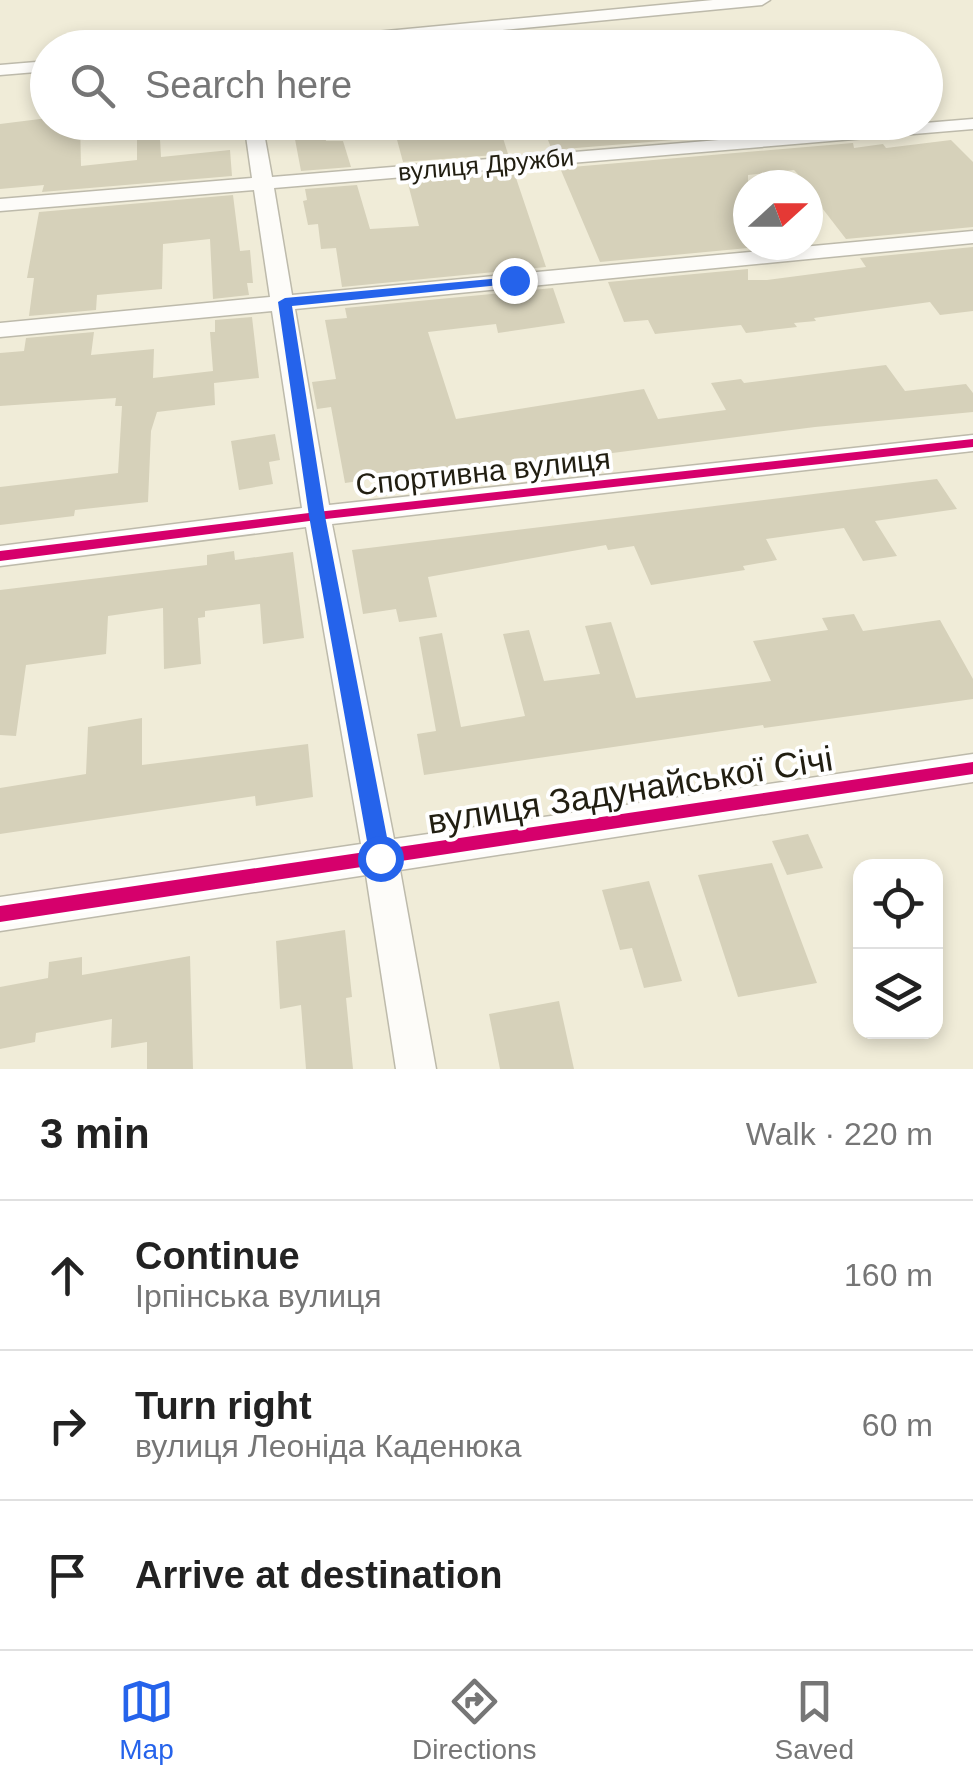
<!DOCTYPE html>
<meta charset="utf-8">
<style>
:root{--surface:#fff;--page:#f2f2f2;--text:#222;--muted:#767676;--line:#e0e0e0;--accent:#2563eb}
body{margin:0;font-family:Helvetica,sans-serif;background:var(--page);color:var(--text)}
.controls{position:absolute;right:30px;bottom:30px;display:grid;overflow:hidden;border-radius:20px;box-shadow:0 5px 15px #0003}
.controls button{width:90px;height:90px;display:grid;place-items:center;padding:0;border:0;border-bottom:2px solid var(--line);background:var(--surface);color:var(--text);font:50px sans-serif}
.compass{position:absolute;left:733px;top:170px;width:90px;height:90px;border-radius:50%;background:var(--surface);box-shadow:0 5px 15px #0003;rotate:69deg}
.stop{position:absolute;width:30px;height:30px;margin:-22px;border:8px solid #2563eb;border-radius:50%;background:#fff}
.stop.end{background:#2563eb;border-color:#fff;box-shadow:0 2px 10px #0008}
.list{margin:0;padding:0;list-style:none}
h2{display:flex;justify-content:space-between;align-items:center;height:130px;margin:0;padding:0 40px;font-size:42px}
h2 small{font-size:32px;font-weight:400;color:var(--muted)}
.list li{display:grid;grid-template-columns:65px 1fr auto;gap:30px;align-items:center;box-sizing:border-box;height:150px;padding:0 40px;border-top:2px solid var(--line)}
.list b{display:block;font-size:38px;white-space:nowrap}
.list p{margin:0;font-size:32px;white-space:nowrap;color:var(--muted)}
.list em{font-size:32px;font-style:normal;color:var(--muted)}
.icon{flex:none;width:55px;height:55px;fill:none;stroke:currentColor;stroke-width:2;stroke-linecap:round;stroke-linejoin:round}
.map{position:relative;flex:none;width:973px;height:1069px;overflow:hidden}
.search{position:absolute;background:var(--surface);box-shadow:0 5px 15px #0003;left:30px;right:30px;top:30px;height:110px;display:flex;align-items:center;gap:25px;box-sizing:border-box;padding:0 35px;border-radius:55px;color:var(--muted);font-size:38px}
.sheet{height:580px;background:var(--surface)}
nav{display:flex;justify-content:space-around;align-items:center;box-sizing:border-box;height:140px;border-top:2px solid var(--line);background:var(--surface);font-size:28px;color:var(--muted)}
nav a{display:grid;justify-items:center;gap:5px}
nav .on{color:var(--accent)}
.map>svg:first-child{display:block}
.building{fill:#d6d1ba}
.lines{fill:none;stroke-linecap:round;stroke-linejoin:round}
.minor-casing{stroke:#bdbaab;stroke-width:3}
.minor{fill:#fdfcf9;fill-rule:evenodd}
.cycleway-casing{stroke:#fff;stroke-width:7}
.cycleway{fill:#d6006c;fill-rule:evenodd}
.route{fill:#2563eb}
.labels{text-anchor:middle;stroke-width:8;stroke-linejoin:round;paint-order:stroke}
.far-street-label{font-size:25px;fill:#211e11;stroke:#fff}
.street-label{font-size:30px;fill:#211e11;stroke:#fff}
.near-street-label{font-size:35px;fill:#211e11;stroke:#fff}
</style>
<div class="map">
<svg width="973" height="1069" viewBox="0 0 973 1069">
<rect width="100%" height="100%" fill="#f0ecd8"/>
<g class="building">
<path d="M48,118V122H80L81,166L137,160V122H159L161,157L230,150L232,176L42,192L44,185L0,189V124Z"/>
<path d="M469,122H498L508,154L403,162L396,136L472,129Z"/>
<path d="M570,122H852L853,125L552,150L542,125Z"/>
<path d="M324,131L326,141H343L351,167L301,171L294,134Z"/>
<path d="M951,140L973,162V227L846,239L819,204L808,205V185L794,170L748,175V248L600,262L560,168L853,143L854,148L883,144L886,148Z"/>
<path d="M514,172L546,267L342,287L336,248L321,249L318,224L308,225L303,201L307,200L305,189L357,185L370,229L419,226L407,180Z"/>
<path d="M233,195L240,251L250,250L253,283H247L249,295L213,299L210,239L163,244L162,289L97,295L96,310L29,316L34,278H27L39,212Z"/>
<path d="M973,247V311L940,315L930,302L814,318L816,321L794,323L797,327L746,333L741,325L655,334L648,320L624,322L608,282L748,269V280H767L866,267L860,258Z"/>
<path d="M553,288L565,323L498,333L496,324L428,332L456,419L644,389L658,419L726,410L711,383L741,379L744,383L886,365L905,391L966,384L973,393V412L815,427L558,460L499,466L497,462L345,483L331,407L317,409L312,382L336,379L325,320L347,318L345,308Z"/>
<path d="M252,317L259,378L214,383L215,405L157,412L151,431L148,502L75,510L74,516L0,525V487L118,473L122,406H115L116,398L0,406V353L24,351L26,338L94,332L91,355L154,349L153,378L213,371L210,332H215V320Z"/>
<path d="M275,434L280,460L269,462L273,484L239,490L231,441Z"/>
<path d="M937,479L957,509L875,521L897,556L863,561L844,528L766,539L777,560L743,566L745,570L651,585L634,546L608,550L606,545L428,577L437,617L399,622L396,609L363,614L352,550Z"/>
<path d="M234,551L235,560L293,552L304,638L263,644L260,604L205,611V617L198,618L201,664L164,669L163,608L108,616L106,654L26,665L16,736L0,735V590L207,565V555Z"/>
<path d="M854,614L863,631L940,620L973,679V699L764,728L763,725L424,775L417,734L436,731L419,637L442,633L461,727L525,716L503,634L529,630L544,681L600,674L585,626L611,622L636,698L771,681L753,641L828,630L822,618Z"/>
<path d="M142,718V765L308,744L313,797L256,806L255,796L0,834V788L86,774L88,727Z"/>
<path d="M808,834L823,868L787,875L772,841Z"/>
<path d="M772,863L817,983L738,997L698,875Z"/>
<path d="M649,881L682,981L644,988L632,948L620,950L602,890Z"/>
<path d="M345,930L352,997L346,998L353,1069H306L301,1005L280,1009L276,941Z"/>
<path d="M190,956L193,1069H147V1042L111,1048L112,1019L36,1033L35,1042L0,1049V987L48,978L49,962L82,957V975Z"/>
<path d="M559,1001L574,1069H500L489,1014Z"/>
</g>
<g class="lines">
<defs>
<g id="minor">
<path d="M713,0H770L762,5L317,48H252L260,43Z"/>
<path d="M48,61V71L0,75V65Z"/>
<path d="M973,119V129L274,188L292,295L973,231V243L295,309L329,505L973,435V451L332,524L394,839L973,754V782L400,870L436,1069H396L366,875L0,931V897L361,844L306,527L0,566V546L302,508L272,311L0,337V323L270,297L254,190L0,211V199L252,178L244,122H262L272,177Z"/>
</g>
</defs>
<use href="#minor" class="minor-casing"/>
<use href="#minor" class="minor"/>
<defs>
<g id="cycleway">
<path d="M973,439V447L317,520L0,561V551L317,512Z"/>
<path d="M973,762V774L0,922V906Z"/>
</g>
</defs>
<use href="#cycleway" class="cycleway-casing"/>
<use href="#cycleway" class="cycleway"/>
</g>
<path class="route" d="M514,277L521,280L519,283L292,306L325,516L391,858L380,867L370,858L309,516L278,302L285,298Z"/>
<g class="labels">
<g class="far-street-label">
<text transform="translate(486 164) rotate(-5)" y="9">вулиця Дружби</text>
</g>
<g class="street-label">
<text transform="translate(483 472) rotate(-6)" y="10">Спортивна вулиця</text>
</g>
<g class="near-street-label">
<text transform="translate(630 790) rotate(-9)" y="12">вулиця Задунайської Січі</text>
</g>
</g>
</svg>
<div class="controls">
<button><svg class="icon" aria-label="locate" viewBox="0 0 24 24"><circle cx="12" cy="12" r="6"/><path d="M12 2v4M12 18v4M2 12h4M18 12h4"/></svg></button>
<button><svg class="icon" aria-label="layers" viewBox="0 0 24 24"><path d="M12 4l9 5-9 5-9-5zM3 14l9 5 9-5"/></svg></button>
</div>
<svg class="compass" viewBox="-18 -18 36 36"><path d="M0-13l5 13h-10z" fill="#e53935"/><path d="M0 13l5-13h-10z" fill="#767676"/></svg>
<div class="stop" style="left:380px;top:858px"></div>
<div class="stop end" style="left:514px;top:280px"></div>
<div class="search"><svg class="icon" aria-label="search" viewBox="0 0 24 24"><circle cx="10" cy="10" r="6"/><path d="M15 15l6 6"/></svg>Search here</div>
</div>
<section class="sheet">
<h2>3 min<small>Walk · 220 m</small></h2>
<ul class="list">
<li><svg class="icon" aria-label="ahead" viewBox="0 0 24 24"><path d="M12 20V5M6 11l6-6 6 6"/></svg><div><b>Continue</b><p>Ірпінська вулиця</p></div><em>160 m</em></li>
<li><svg class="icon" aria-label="right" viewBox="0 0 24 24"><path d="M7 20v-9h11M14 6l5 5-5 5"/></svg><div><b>Turn right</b><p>вулиця Леоніда Каденюка</p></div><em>60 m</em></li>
<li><svg class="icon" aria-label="arrive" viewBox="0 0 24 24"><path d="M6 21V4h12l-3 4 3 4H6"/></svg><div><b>Arrive at destination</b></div></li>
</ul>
</section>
<nav>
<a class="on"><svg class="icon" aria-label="map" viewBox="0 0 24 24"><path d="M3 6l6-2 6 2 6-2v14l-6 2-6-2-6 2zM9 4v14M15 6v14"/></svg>Map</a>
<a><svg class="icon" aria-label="directions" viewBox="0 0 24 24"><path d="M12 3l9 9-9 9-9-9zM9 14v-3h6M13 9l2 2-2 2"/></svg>Directions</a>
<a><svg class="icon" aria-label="saved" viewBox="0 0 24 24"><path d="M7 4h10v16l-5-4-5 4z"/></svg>Saved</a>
</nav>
